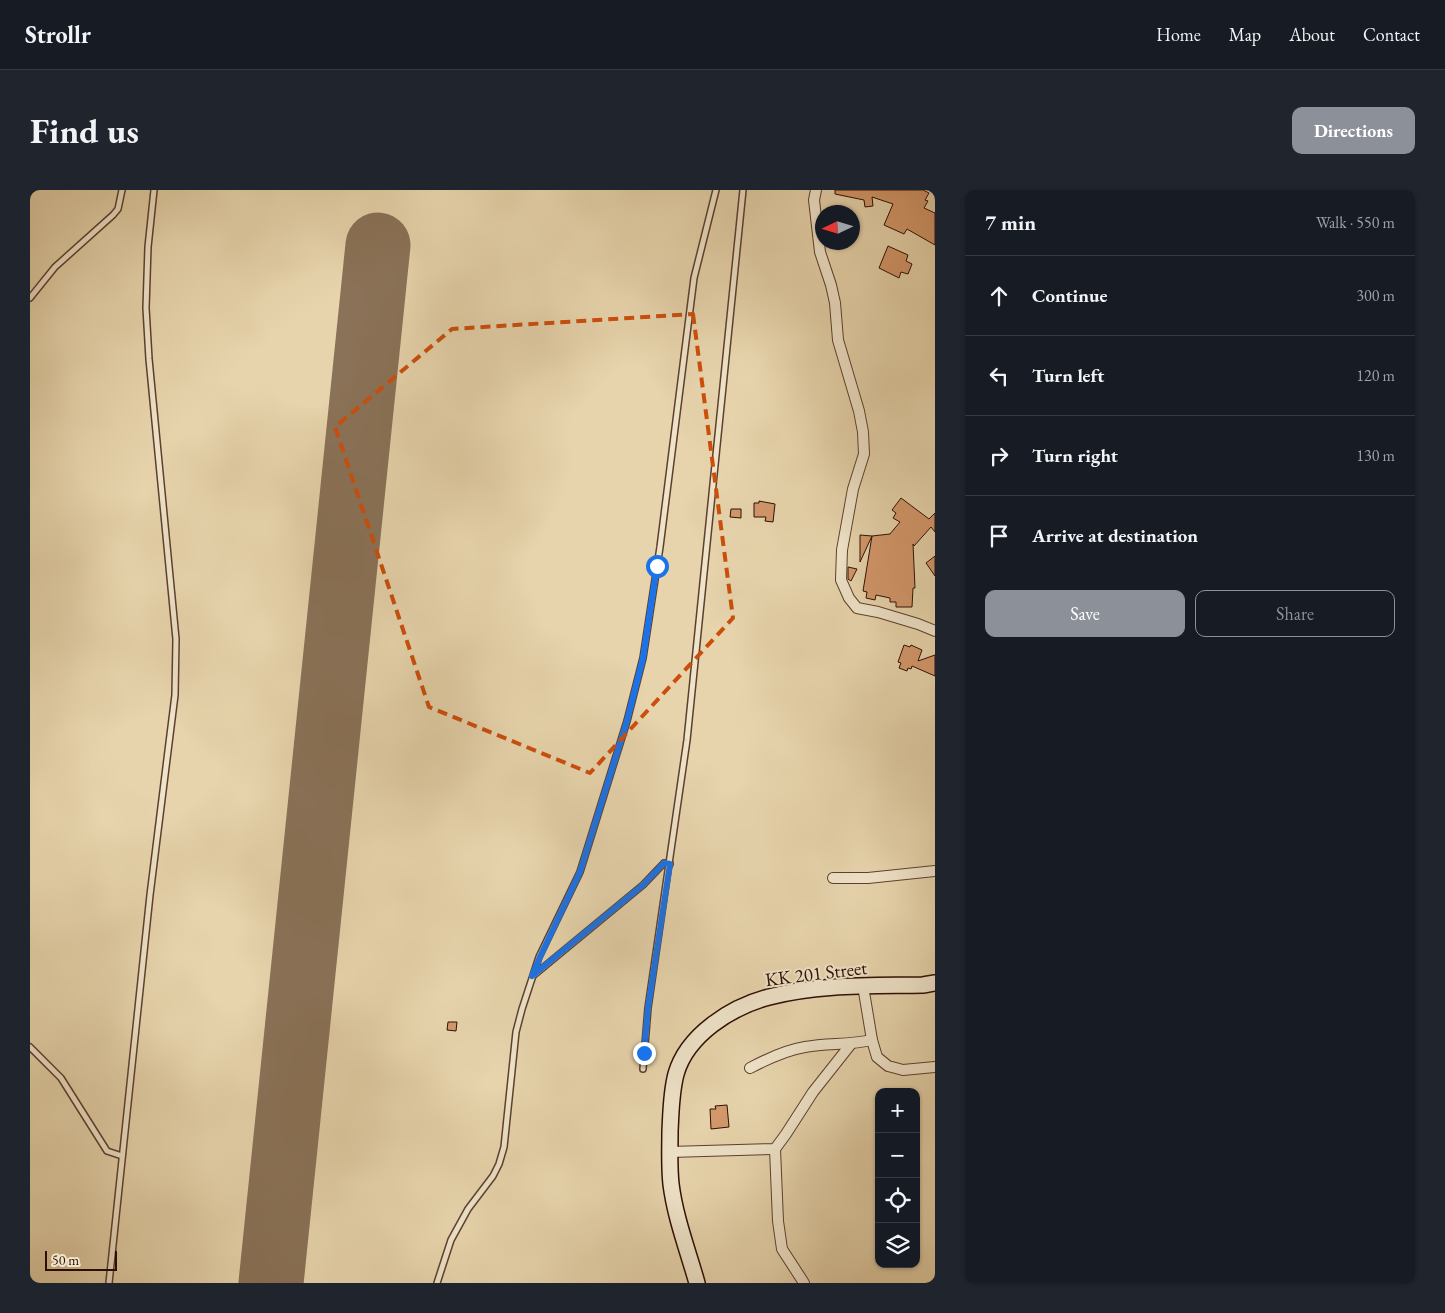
<!DOCTYPE html>
<meta charset="utf-8">
<style>
:root{--surface:#171b24;--page:#20242c;--text:#f1f3f6;--muted:#9ea1a6;--line:#363941;--accent:#8c9099}
body{margin:0;font-family:"EB Garamond",serif;background:var(--page);color:var(--text)}
.controls{position:absolute;right:15px;bottom:15px;display:grid;overflow:hidden;border-radius:10px;box-shadow:0 1px 4px #0004}
.controls button{width:45px;height:45px;display:grid;place-items:center;padding:0;border:0;border-bottom:1px solid var(--line);background:var(--surface);color:var(--text);font:25px sans-serif}
.compass{position:absolute;left:785px;top:15px;width:45px;height:45px;border-radius:50%;background:var(--surface);box-shadow:0 1px 4px #0004;rotate:266deg}
.scale{position:absolute;left:15px;bottom:12px;width:72px;box-sizing:border-box;padding-left:5px;border:2px solid #2d0f04;border-top:0;font-size:14px;line-height:18px;white-space:nowrap;color:#2d0f04;-webkit-text-stroke:4px #efe3c9;paint-order:stroke}
.stop{position:absolute;width:15px;height:15px;margin:-11px;border:4px solid #1a73e8;border-radius:50%;background:#fff}
.stop.end{background:#1a73e8;border-color:#fff;box-shadow:0 1px 5px #0008}
.list{margin:0;padding:0;list-style:none}
h2{display:flex;justify-content:space-between;align-items:center;height:65px;margin:0;padding:0 20px;font-size:21px}
h2 small{font-size:16px;font-weight:400;color:var(--muted)}
.list li{display:grid;grid-template-columns:32px 1fr auto;gap:15px;align-items:center;box-sizing:border-box;height:80px;padding:0 20px;border-top:1px solid var(--line)}
.list b{display:block;font-size:19px;white-space:nowrap}
.list em{font-size:16px;font-style:normal;color:var(--muted)}
.actions{display:flex;gap:10px;padding:15px 20px}
.actions a{flex:1;padding:11px 0;border:1px solid var(--accent);border-radius:10px;text-align:center;font-size:18px;color:var(--accent)}
.actions .main{background:var(--accent);color:#fff}
.icon{flex:none;width:28px;height:28px;fill:none;stroke:currentColor;stroke-width:2;stroke-linecap:round;stroke-linejoin:round}
.map{position:relative;flex:none;width:905px;height:1093px;overflow:hidden;border-radius:10px}
header{display:flex;align-items:center;gap:30px;box-sizing:border-box;height:70px;padding:0 25px;background:var(--surface);border-bottom:1px solid var(--line)}
header strong{font-size:24px}
nav{display:flex;gap:28px;margin-inline-start:auto;font-size:18px}
.intro{display:flex;align-items:center;justify-content:space-between;box-sizing:border-box;height:120px;padding:0 30px}
h1{margin:0;font-size:35px}
.button{padding:12px 22px;border-radius:10px;background:var(--accent);color:#fff;font-size:18px;font-weight:700}
main{display:flex;gap:30px;padding:0 30px}
aside{flex:1;background:var(--surface);border-radius:10px;box-shadow:0 1px 4px #0004}
.map>svg:first-child{display:block}
.lines{fill:none;stroke-linecap:round;stroke-linejoin:round}
.runway{stroke:#8a7258;stroke-width:65}
.building{fill:#d3986b;stroke:#2d0f04}
.lane-casing{stroke:#5c402e;stroke-width:8}
.street-casing{stroke:#5c402e;stroke-width:12}
.secondary-casing{stroke:#2d0f04;stroke-width:18}
.lane{stroke:#efe3c9;stroke-width:5}
.street{stroke:#efe3c9;stroke-width:10}
.secondary{stroke:#efe3c9;stroke-width:15}
.route{stroke:#1a73e8;stroke-width:6}
.marked{fill:none;stroke:#cc4e0b;stroke-width:4;stroke-dasharray:10 6;stroke-linejoin:round}
.labels{text-anchor:middle;stroke-width:4;stroke-linejoin:round;paint-order:stroke}
.street-label{font-size:19px;fill:#2d0f04;stroke:#efe3c9}
</style>
<header>
<strong>Strollr</strong>
<nav><a>Home</a><a>Map</a><a>About</a><a>Contact</a></nav>
</header>
<div class="intro"><h1>Find us</h1><a class="button">Directions</a></div>
<main>
<div class="map">
<svg width="905" height="1093" viewBox="0 0 905 1093">
<rect width="100%" height="100%" fill="#e7d4ac"/>
<filter id="stains"><feTurbulence type="fractalNoise" baseFrequency=".004" numOctaves="4"/><feColorMatrix values="0 0 0 0 .2 0 0 0 0 .09 0 0 0 0 .02 0 0 0 .5 -.17"/></filter>
<radialGradient id="worn" r=".72"><stop offset=".6" stop-color="#630" stop-opacity="0"/><stop offset="1" stop-color="#630" stop-opacity=".3"/></radialGradient>
<g class="lines">
<path class="runway" d="M241,1093L348,55"/>
</g>
<g class="building">
<path d="M805,0H893L899,3L895,10L898,11L894,18L905,23V55L877,39L874,44L854,35L863,14L842,7L843,16L835,17L834,10L805,4Z"/>
<path d="M858,56L878,65L876,71L882,74L878,84L871,82L869,88L849,78Z"/>
<path d="M871,308L899,329L905,323V342L901,337L884,356L883,354L885,398H883L882,417H866V412H860V408L846,405L845,410L836,408L837,402L833,401L842,346L860,344L870,332L863,328L866,323L862,320Z"/>
<path d="M729,311L745,314L743,332L735,331L736,327H724V313H729Z"/>
<path d="M701,319H711V328L700,327Z"/>
<path d="M830,345L842,346L830,372Z"/>
<path d="M905,366V386L896,373Z"/>
<path d="M818,377L827,379L821,391L818,389Z"/>
<path d="M874,455L880,457L881,455L892,460L888,471L905,465V486L882,476L881,479L878,478L877,481L869,478L871,473L868,472Z"/>
<path d="M418,832H427L426,841L417,840Z"/>
<path d="M697,915L699,937L681,939L680,919H686L685,916Z"/>
</g>
<g class="lines">
<defs>
<g id="lane">
<path d="M0,108L25,77L83,25L88,19L92,0"/>
<path d="M504,785L613,695L634,673L640,674"/>
<path d="M0,857L31,888L77,961L92,966"/>
<path d="M613,879L618,818L657,550L713,0"/>
<path d="M79,1093L120,705L145,505L146,449L119,169L116,118L118,57L124,0"/>
<path d="M407,1093L421,1050L438,1019L463,986L469,974L474,957L486,842L492,819L509,767L550,682L597,531L613,468L630,357L664,88L686,0"/>
</g>
<g id="street">
<path d="M786,0L784,10L790,62L801,95L805,113L808,150L829,221L833,242L834,264L823,299L812,360L811,390L819,408L827,418L848,422L888,434L905,441"/>
<path d="M803,688H838L905,681"/>
<path d="M833,796L842,850L847,867L858,876L873,880L905,877"/>
<path d="M720,878C737,869 756,860 775,857C798,853 819,855 842,850"/>
<path d="M745,959L748,1031L752,1059L774,1093"/>
<path d="M640,962L745,959L756,944L783,902L821,854"/>
</g>
<path id="secondary" d="M667,1093C658,1061 645,1027 641,994C639,976 640,958 640,941C641,922 641,903 646,884C657,845 701,817 739,807C789,794 842,796 893,795L905,793"/>
</defs>
<use href="#lane" class="lane-casing"/>
<use href="#street" class="street-casing"/>
<use href="#secondary" class="secondary-casing"/>
<use href="#lane" class="lane"/>
<use href="#street" class="street"/>
<use href="#secondary" class="secondary"/>
</g>
<g class="lines">
<path class="route" d="M614,863L618,818L640,674L634,673L613,695L502,786L510,767L550,682L597,531L613,468L627,376"/>
</g>
<path class="marked" d="M663,124L703,428L560,583L399,517L305,237L422,139Z"/>
<g class="labels">
<g class="street-label">
<text transform="translate(786 783) rotate(-7)" y="7">KK 201 Street</text>
</g>
</g>
<rect width="100%" height="100%" filter="url(#stains)"/>
<rect width="100%" height="100%" fill="url(#worn)"/>
</svg>
<div class="controls">
<button>+</button>
<button>−</button>
<button><svg class="icon" aria-label="locate" viewBox="0 0 24 24"><circle cx="12" cy="12" r="6"/><path d="M12 2v4M12 18v4M2 12h4M18 12h4"/></svg></button>
<button><svg class="icon" aria-label="layers" viewBox="0 0 24 24"><path d="M12 4l9 5-9 5-9-5zM3 14l9 5 9-5"/></svg></button>
</div>
<svg class="compass" viewBox="-18 -18 36 36"><path d="M0-13l5 13h-10z" fill="#e53935"/><path d="M0 13l5-13h-10z" fill="#9ea1a6"/></svg>
<div class="scale">50 m</div>
<div class="stop" style="left:627px;top:376px"></div>
<div class="stop end" style="left:614px;top:863px"></div>
</div>
<aside>
<h2>7 min<small>Walk · 550 m</small></h2>
<ul class="list">
<li><svg class="icon" aria-label="ahead" viewBox="0 0 24 24"><path d="M12 20V5M6 11l6-6 6 6"/></svg><div><b>Continue</b></div><em>300 m</em></li>
<li><svg class="icon" aria-label="left" viewBox="0 0 24 24"><path d="M17 20v-9H6M10 6l-5 5 5 5"/></svg><div><b>Turn left</b></div><em>120 m</em></li>
<li><svg class="icon" aria-label="right" viewBox="0 0 24 24"><path d="M7 20v-9h11M14 6l5 5-5 5"/></svg><div><b>Turn right</b></div><em>130 m</em></li>
<li><svg class="icon" aria-label="arrive" viewBox="0 0 24 24"><path d="M6 21V4h12l-3 4 3 4H6"/></svg><div><b>Arrive at destination</b></div></li>
</ul>
<div class="actions"><a class="main">Save</a><a>Share</a></div>
</aside>
</main>
